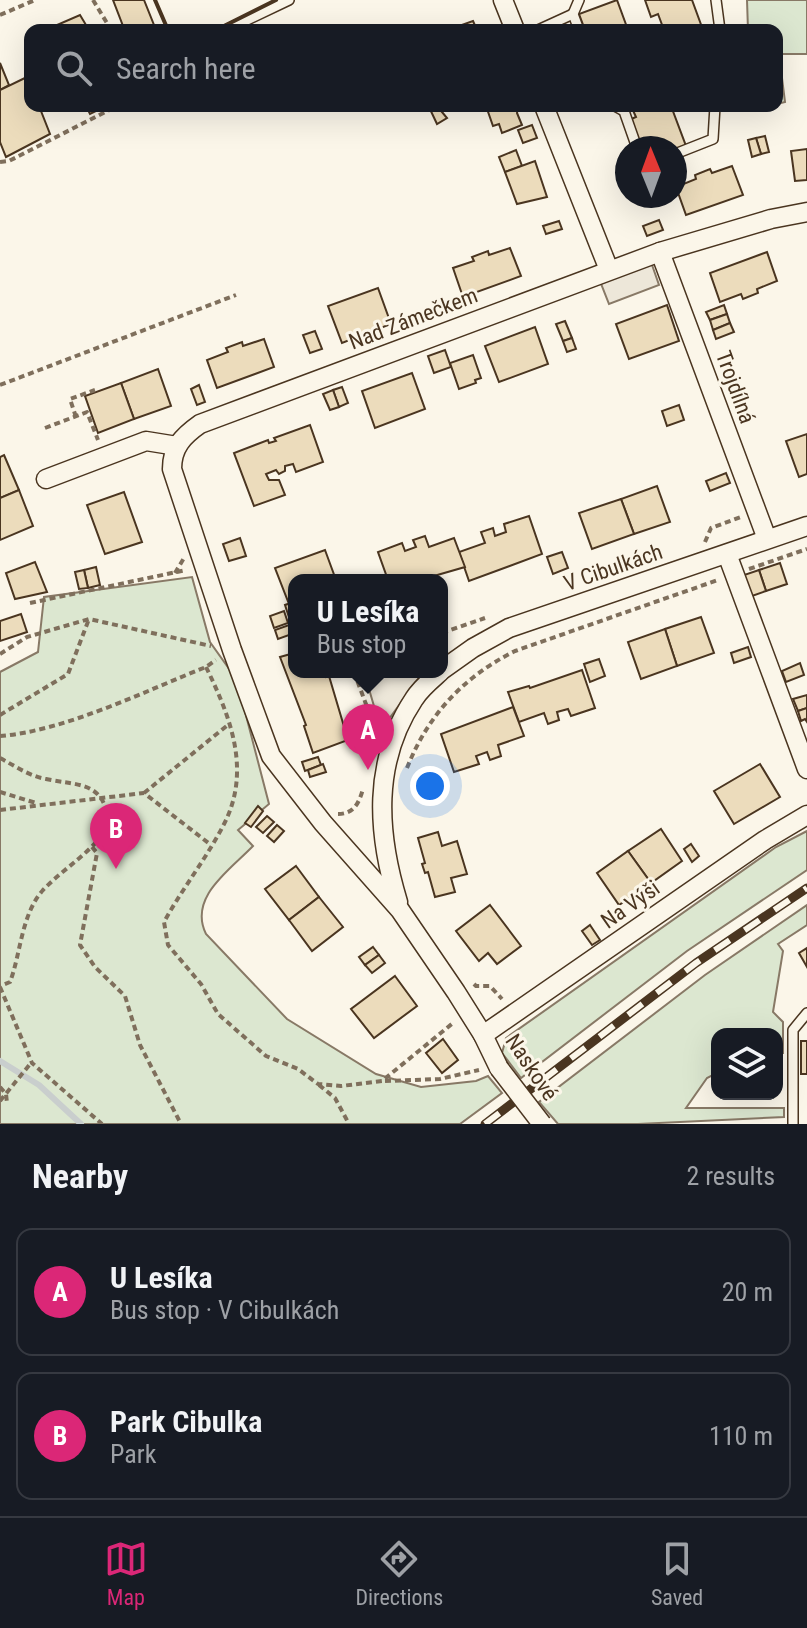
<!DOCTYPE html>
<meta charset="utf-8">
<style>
:root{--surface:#171b24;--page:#242831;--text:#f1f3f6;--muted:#9ea1a6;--line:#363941;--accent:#db2777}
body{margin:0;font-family:"Roboto Condensed",sans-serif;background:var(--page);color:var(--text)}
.controls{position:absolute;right:24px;bottom:24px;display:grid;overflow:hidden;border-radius:16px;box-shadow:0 8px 32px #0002}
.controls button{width:72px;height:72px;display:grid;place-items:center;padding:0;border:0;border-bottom:2px solid var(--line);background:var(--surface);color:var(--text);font:40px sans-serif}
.compass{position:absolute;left:615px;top:136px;width:72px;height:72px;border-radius:50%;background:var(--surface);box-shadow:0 8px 32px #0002;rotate:359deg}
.you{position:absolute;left:430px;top:786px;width:28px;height:28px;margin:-20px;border:6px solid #fff;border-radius:50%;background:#1a73e8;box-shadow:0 0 0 12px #1a73e833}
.badge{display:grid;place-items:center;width:52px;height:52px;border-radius:50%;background:var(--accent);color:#fff;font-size:26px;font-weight:700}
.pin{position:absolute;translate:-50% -66px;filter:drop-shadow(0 2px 4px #0008)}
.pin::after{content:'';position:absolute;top:42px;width:28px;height:24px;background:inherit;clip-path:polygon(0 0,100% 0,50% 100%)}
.popup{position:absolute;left:288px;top:574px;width:160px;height:104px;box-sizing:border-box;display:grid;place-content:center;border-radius:16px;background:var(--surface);filter:drop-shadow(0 2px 6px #0005);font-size:26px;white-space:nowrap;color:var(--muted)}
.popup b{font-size:30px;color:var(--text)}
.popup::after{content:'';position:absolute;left:50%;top:100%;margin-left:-16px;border:16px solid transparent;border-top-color:var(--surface)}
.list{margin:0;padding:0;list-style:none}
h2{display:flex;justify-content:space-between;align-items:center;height:104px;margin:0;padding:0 32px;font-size:34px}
h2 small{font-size:26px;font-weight:400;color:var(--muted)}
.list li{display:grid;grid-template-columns:52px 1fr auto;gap:24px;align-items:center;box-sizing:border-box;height:128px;margin:0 16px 16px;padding:0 16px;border:2px solid var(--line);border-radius:16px}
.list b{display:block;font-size:30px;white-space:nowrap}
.list p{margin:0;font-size:26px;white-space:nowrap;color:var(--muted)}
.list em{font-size:26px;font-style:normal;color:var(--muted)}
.icon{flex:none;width:44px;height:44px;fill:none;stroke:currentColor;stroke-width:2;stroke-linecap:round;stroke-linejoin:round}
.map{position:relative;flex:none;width:807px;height:1124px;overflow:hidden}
.search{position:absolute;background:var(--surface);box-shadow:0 8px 32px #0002;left:24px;right:24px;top:24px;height:88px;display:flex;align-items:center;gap:20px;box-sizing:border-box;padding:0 28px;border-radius:16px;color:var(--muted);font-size:30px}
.sheet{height:392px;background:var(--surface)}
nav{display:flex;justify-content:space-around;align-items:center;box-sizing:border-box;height:112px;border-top:2px solid var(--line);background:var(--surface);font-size:22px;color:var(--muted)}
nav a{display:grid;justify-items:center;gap:4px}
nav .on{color:var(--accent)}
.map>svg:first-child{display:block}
.green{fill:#dce7d0;stroke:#887966;stroke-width:2}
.parking{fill:#ede7d9;stroke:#887966;stroke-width:2}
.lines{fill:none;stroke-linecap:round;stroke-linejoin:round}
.stream{stroke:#c9cecd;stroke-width:6}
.building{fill:#ecdcbc;stroke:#4a3520;stroke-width:2}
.service-casing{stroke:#4a3520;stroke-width:12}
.minor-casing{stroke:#4a3520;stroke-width:21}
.path{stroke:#7f6f5c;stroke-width:4;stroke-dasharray:6 4;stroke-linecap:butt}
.service{stroke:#fbf6e9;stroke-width:9}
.minor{stroke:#fbf6e9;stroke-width:18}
.rail-casing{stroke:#4a3520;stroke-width:9}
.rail{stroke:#fbf6e9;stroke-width:6;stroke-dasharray:18;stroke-linecap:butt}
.minor-bridge-casing{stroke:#4a3520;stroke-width:21;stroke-linecap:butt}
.minor-bridge{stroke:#fbf6e9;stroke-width:18}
.wall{stroke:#4a3520;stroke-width:4}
.labels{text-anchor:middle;stroke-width:6;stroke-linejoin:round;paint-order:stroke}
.street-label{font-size:22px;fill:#4a3520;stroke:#fbf6e9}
</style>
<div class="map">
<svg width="807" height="1124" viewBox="0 0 807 1124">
<rect width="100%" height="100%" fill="#fbf6e9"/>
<g class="green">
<path d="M747,0H807V54H779L785,102L777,104V30H748Z"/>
<path d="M192,577L210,642L232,673L242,700L269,804L238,830L253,846C230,870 188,897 206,934L287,1019L376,1074L421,1087L476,1081L488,1076L502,1093L460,1124H0V672L38,652L44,597Z"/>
<path d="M807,831V870L687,951L521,1078L502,1053L506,1038L776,847Z"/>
<path d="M807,905V925L778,944L783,951L773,1012L783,1022V1053H777V1034H717V1073L707,1078L686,1108H784V1117L638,1124H558L539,1102L705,975Z"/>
</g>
<g class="parking">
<path d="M651,262L659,285L609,304L600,281Z"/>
<path d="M364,672H423L381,730Z"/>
</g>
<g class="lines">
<path class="stream" d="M0,1061L39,1085L81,1124"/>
</g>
<g class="building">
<path d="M113,0H144L156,30H115L123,26Z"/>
<path d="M617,0L628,30H585L579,14Z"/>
<path d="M645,0H692L703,30H664L658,14L651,17Z"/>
<path d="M80,15L89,30H60L57,25Z"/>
<path d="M473,21L477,30H458L456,27Z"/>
<path d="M0,63L9,85L0,90Z"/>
<path d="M27,77L30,85V106H39L50,134L6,157L0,142V90Z"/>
<path d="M86,106H106L90,114Z"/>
<path d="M437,106L447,118L437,124L429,107Z"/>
<path d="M486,106H518L517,113L522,125L502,133L499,124L493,126Z"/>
<path d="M631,106H671L686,146L675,150V148H640L629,120L636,117Z"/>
<path d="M532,125L537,138L523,143L518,130Z"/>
<path d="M765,136L769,152L761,154L756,138Z"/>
<path d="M756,138L761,154L752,157L748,140Z"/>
<path d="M807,149V180L795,181L791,151Z"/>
<path d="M516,150L522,166L505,172L499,157Z"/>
<path d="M535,161L547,197L517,204L505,172Z"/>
<path d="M732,166L743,195L686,215L676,187L696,179L695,175L710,169L712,173Z"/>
<path d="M659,220L663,230L647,236L643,226Z"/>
<path d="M559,221L562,229L546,234L543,226Z"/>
<path d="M510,248L521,276L463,297L453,268L474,261L472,257L488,251L489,255Z"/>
<path d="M767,252L777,281L757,289L758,293L743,299L741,294L720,302L710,273Z"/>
<path d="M378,288L391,324L342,343L328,306Z"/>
<path d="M667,305L679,341L629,359L616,324Z"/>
<path d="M724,305L727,314L710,320L706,312Z"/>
<path d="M727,314L730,323L713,330L710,320Z"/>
<path d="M565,321L572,338L563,341L556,324Z"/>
<path d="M730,323L734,332L716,339L713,330Z"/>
<path d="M535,327L548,364L499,382L485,346Z"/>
<path d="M315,331L322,349L310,353L303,335Z"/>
<path d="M572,338L576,349L567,352L563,341Z"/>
<path d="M264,339L274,367L217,388L207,360L228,352L226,348L242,342L243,346Z"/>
<path d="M445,350L451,367L434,373L428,356Z"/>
<path d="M473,355L481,378L475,380L476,383L459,389L450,363Z"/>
<path d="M158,369L171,406L134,419L121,383Z"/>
<path d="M412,373L425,409L375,428L362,391Z"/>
<path d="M121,383L134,419L98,433L85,396Z"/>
<path d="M199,385L205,402L197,405L191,389Z"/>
<path d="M342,387L348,403L339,407L333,390Z"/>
<path d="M333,390L339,407L330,410L323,394Z"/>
<path d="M679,405L684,420L667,426L662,411Z"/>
<path d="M310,425L323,462L296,472L293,464L285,466V471L279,474L276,470L266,474L269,480H279L285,495L254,506L234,453L268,440L269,443L276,441L274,438Z"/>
<path d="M807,434V474L799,477L786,441Z"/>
<path d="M4,455L19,490L0,498V457Z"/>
<path d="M726,473L730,483L710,491L706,481Z"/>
<path d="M657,486L670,522L634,534L621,499Z"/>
<path d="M19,490L33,526L0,540V498Z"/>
<path d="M124,492L142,542L105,554L87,505Z"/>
<path d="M621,499L634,534L592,549L579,513Z"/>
<path d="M529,516L542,554L469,581L459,552L485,543L481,532L493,528L495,536L506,532L504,524Z"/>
<path d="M425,536L429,547L454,538L465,567L420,580H388L378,552L402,543L405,551L416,547L413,540Z"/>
<path d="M240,538L246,556L229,561L223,544Z"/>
<path d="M325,550L336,580H294V602L289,604L275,568Z"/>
<path d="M562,552L568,568L553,574L547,557Z"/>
<path d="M35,562L47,592L15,599L6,573Z"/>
<path d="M780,563L787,584L766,591L759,570Z"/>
<path d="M96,567L100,585L88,588L84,570Z"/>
<path d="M84,570L88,588L79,589L75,572Z"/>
<path d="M759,570L766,591L752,596L744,575Z"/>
<path d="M294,602V633L285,605Z"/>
<path d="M284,611L288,623L274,628L270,616Z"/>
<path d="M21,614L27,632L0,641V621Z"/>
<path d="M701,617L714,653L677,666L665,629Z"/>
<path d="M289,625L292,634L278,639L275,630Z"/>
<path d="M665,629L677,666L641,679L628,642Z"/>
<path d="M748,647L751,657L734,663L731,653Z"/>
<path d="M294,653V672H324L326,677L329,676L348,740L313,753L304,726L306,725L280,657Z"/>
<path d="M599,659L605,676L590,682L584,664Z"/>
<path d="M800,663L804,675L786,682L782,671Z"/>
<path d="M582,670L595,708L571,716L568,709L557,712L559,720L548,724L544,713L519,722L508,692L529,686L530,688Z"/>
<path d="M807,695V708L798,711L793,699Z"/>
<path d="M513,707L524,736L498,745L501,756L490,760L487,752L476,756L479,764L454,772L441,734Z"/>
<path d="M807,708V722L805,719L801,721L798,711Z"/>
<path d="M318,757L321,765L305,771L302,762Z"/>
<path d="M323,764L326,772L310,777L308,770Z"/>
<path d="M760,764L780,797L734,824L714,791Z"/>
<path d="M258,806L263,811L251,827L245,823Z"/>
<path d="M267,816L274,822L263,833L256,827Z"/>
<path d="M277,825L284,831L274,842L267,836Z"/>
<path d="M661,829L682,861L651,883L628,851Z"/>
<path d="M438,832L442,846L457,841L467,874L451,878L455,892L435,897L428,872L425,873L422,864L425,863L418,838Z"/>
<path d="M691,844L699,856L692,862L684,849Z"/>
<path d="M628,851L651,883L619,905L597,873Z"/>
<path d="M296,866L319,897L289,920L265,889Z"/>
<path d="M319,897L343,927L312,951L289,920Z"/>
<path d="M490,905L521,946L497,964L488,953L479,961L456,931Z"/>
<path d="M590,925L600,940L592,945L582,931Z"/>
<path d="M373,947L379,955L365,965L359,957Z"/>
<path d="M807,948V967L799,953Z"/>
<path d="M379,955L385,963L372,973L365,965Z"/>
<path d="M395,976L417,1006L374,1038L351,1009Z"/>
<path d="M443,1039L458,1060L442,1073L426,1053Z"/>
<rect x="801" y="1041" width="6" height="33"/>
</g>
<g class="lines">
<defs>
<g id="service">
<path d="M579,0L573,14L579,30"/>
<path d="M716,0L720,30"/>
<path d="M226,30L289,0"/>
<path d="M538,30L573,14"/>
<path d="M615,106L624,111L637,148"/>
<path d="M675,154L713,139L715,106"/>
<path d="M793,1124V1030L807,1013"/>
</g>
<g id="minor">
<path d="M503,0L515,30"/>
<path d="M544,106L609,270"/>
<path d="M660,252L767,539"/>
<path d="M46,479L146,441L177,446"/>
<path d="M727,554L807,769"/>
<path d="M442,670L473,648L509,628L807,526"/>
<path d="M398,902C377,833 372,762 414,699C420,689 431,680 440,672"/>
<path d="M483,1035L765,840L807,815"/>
<path d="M499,1068L483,1035L456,992L400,910L323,823L271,756L232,650L172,469C172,447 183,436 200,424L660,252L771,219L807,212"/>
</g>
</defs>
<use href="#service" class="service-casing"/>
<use href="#minor" class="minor-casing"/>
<g class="path">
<path d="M93,0L110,28L107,30"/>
<path d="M0,15L35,0"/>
<path d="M0,162L9,161L117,106"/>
<path d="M0,385L236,295"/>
<path d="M76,417L70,399L95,390"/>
<path d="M45,428L87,412L98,440"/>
<path d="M705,542L711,528L741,517"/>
<path d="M749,569L807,549"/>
<path d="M175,573L184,558"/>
<path d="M424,578L425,580"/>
<path d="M30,603L186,570"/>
<path d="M442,633L485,618"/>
<path d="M0,654L27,637L89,619L211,646"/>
<path d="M206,667C231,718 252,772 223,826C206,859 182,889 164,922L168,945L201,984L218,1014L266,1056L298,1069L318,1084L341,1086L382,1081L453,1023"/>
<path d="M354,672L376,731"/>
<path d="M0,715L68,674L89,619"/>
<path d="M0,736C65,731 145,691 206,667L216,660"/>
<path d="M0,758C15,766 29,776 46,779C78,786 105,780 109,825C93,852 65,867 43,890C21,915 21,953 10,982L0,986"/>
<path d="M407,768C428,715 463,677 515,651L718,580"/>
<path d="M0,792L36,803"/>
<path d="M144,793L229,724"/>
<path d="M0,810L144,793L211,845"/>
<path d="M338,814C354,814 359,803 363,789"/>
<path d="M92,847L97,853L80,945L95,967L125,996L140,1045L181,1124"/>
<path d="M474,984L476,986H490L502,999"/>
<path d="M0,987L32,1063L102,1124"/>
<path d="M385,1081L440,1079L479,1070"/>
<path d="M319,1085L335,1098L349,1124"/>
<path d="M0,1087L6,1094L7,1103"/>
<path d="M0,1101L31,1063"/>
</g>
<use href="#service" class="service"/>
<use href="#minor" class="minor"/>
<defs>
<path id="rail" d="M485,1124L696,963L807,888"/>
</defs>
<use href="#rail" class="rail-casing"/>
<use href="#rail" class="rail"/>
<defs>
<path id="minor-bridge" d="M499,1068L542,1124"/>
</defs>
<use href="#minor-bridge" class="minor-bridge-casing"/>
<use href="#minor-bridge" class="minor-bridge"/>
<g class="wall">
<path d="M155,0L168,30"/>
<path d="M216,30L276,0"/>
</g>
</g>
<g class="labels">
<g class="street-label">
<text transform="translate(413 318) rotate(-21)" y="8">Nad Zámečkem</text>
<text transform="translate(736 387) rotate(70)" y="8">Trojdílná</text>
<text transform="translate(613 567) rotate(-19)" y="8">V Cibulkách</text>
<text transform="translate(630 904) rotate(-35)" y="8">Na Výši</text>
<text transform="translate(532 1067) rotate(56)" y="8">Naskové</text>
</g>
</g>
</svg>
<div class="controls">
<button><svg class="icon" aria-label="layers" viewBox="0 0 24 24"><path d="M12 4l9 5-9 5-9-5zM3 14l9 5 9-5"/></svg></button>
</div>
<svg class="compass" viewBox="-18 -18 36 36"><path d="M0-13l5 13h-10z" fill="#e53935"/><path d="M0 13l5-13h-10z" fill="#9ea1a6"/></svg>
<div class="you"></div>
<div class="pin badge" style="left:368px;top:770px">A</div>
<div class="popup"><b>U Lesíka</b>Bus stop</div>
<div class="pin badge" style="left:116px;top:869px">B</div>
<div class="search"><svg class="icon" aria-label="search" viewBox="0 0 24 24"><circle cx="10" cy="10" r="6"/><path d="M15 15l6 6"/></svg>Search here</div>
</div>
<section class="sheet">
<h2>Nearby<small>2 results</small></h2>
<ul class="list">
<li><span class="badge">A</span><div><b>U Lesíka</b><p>Bus stop · V Cibulkách</p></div><em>20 m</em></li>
<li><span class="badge">B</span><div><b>Park Cibulka</b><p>Park</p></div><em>110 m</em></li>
</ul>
</section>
<nav>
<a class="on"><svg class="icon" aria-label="map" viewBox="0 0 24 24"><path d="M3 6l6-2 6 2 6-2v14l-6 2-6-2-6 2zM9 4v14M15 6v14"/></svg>Map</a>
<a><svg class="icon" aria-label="directions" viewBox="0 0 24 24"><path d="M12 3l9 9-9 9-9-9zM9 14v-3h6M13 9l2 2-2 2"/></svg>Directions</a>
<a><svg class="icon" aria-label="saved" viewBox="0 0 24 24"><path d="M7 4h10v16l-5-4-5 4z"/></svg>Saved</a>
</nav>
